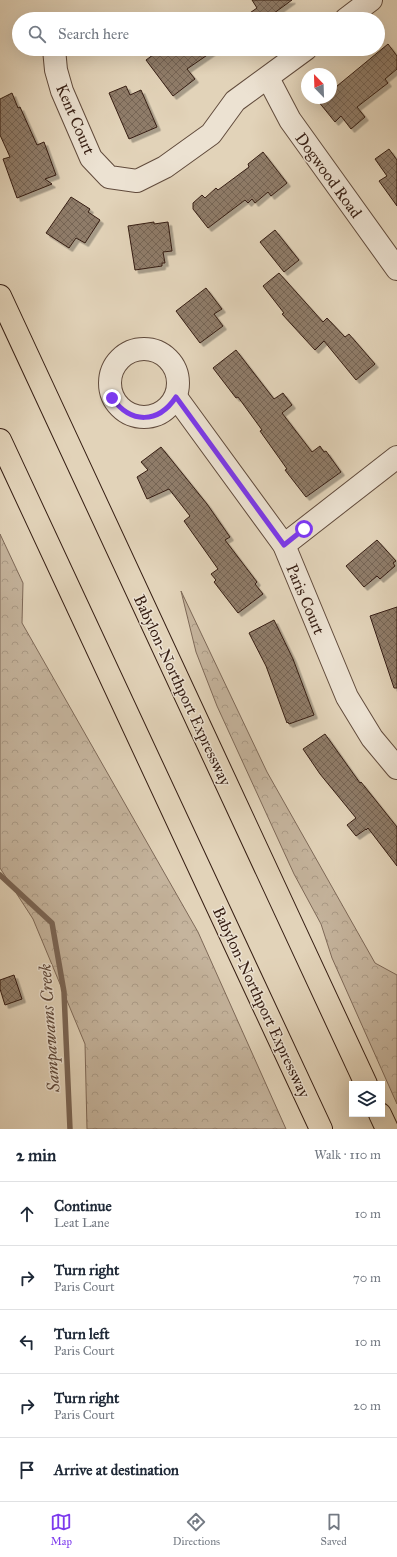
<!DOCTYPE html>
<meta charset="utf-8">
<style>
:root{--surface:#fff;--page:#f6f6f7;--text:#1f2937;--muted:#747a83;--line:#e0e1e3;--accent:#7c3aed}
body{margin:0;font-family:"IM FELL Great Primer",serif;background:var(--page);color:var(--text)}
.controls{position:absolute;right:12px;bottom:12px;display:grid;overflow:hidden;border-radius:0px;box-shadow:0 4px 16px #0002}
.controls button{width:36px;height:36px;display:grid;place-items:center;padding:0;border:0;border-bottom:1px solid var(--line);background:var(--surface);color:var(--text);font:20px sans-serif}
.compass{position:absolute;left:301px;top:68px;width:36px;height:36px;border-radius:50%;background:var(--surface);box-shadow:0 4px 16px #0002;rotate:337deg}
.stop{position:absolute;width:12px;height:12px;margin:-9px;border:3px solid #7c3aed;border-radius:50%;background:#fff}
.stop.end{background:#7c3aed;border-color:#fff;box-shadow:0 1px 4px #0008}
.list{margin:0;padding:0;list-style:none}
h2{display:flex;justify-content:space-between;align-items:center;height:52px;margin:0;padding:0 16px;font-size:17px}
h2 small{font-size:13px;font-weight:400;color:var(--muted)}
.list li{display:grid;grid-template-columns:26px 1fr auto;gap:12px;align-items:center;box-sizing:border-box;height:64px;padding:0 16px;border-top:1px solid var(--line)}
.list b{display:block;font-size:15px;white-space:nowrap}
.list p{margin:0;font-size:13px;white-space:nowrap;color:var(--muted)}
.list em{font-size:13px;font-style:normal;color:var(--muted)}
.icon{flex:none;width:22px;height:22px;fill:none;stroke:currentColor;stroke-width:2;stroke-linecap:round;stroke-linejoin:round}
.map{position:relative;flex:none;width:397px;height:1129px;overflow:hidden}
.search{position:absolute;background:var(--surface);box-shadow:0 4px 16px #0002;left:12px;right:12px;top:12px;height:44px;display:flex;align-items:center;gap:10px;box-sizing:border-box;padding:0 14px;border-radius:22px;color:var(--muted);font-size:15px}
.sheet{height:372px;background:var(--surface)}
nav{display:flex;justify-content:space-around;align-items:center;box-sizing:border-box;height:56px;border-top:1px solid var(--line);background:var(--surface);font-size:11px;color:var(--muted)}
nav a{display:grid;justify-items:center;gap:2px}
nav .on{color:var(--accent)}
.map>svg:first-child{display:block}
.forest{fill:url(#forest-crowns);stroke:#7e6958}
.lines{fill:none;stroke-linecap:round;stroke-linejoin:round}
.stream{stroke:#7a6555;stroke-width:5.5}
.building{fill:url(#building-cross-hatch);stroke:#361e13;filter:url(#shadow)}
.minor-casing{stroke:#614b3c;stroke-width:24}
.major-casing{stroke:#361e13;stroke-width:24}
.minor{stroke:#ece2d2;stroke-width:22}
.major{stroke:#e2d3b9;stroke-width:22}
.route{stroke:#7c3aed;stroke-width:5}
.labels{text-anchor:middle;stroke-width:3;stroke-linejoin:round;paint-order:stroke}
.street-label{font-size:16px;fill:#361e13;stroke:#ece2d2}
.water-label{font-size:17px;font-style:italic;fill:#5e483a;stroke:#ece2d2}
</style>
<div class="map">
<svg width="397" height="1129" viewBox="0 0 397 1129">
<defs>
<pattern id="forest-crowns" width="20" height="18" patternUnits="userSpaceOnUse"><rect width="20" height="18" fill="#c5b49d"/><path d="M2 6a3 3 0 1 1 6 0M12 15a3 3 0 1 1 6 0" fill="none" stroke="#aa9a86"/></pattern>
<pattern id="building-cross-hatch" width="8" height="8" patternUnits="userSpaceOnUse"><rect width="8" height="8" fill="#8f7c69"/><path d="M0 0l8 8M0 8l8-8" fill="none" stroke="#766555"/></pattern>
<filter id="shadow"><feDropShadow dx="3.5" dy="3.5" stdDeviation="0" flood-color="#0004"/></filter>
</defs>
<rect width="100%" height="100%" fill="#e2d3b9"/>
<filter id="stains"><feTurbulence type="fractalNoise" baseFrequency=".005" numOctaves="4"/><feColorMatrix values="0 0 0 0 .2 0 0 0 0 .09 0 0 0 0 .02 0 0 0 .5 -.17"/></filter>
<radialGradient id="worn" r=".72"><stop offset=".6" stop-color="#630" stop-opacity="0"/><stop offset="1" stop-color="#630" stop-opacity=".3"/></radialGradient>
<g class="forest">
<path d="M0,534L23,583L22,623L198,932L286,1129H87L85,1044L33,919L0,868Z"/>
<path d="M181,591L267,772L375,963L397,975V1104L332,958L321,924L294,874L217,706L196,652Z"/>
</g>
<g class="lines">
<path class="stream" d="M0,875L52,923L64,992L70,1129"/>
</g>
<g class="building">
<path d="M252,0H292L266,19H241L257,8Z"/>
<path d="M388,44L397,56V69L385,79L388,83L357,107L365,117L351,129L341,116L335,122L318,101L322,98H331V91Z"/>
<path d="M161,49H216L187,69L195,79L173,96L146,60Z"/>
<path d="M126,86L130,95L141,90L157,127L129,139L109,93Z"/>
<path d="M12,93L18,108L20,107L37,145L44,142L56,175L45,179L52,184L17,198L3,159L10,157L0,135V99Z"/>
<path d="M389,149L397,160V206L379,181L387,176L375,159Z"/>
<path d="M263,152L287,183L271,196L268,192L255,203L252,199L248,203L245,200L208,228L193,209V203L202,195L205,198L216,188L218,190L249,167L248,164Z"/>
<path d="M71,197L90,209L88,212L100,220L85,243L76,238L69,248L46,233Z"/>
<path d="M154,222V224L168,222L172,251L163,252L165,263H162V266L135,270L128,226Z"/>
<path d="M275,230L299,260L284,272L260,242Z"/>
<path d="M279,273L323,322L327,318L345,337L349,334L375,364L356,380L324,341L315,350L282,314L284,313L263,286Z"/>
<path d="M206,288L222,309L214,314L223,326L200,343L176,311Z"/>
<path d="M236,350L274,399L283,393L292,405L282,413L312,452L320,446L324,452L326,451L341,472L306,497L285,470L287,469L260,431L262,430L238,397L236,398L213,368Z"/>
<path d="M161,447L207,504L230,537L225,540L257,582L255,584L263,594L238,613L214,582L216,580L211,574L218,569L184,521L190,516L169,489L147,499L137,477L148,470L141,462Z"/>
<path d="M377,540L396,561L393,563L395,566L380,579L377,576L364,587L346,566Z"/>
<path d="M397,607V688H394L370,616Z"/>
<path d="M274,620L293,659L314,715L289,724L288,722L287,723L266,666L249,633Z"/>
<path d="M325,734L360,783L361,782L397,827V866L368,828L366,830V829L356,836L347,825L356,818L320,774L303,749Z"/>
<path d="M14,975L22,999L5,1005L0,989V980Z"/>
</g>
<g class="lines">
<defs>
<g id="minor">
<path d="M346,19L371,0"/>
<path d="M54,49L56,70L62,91L91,158L109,177L137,181L165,167L211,134L235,101L306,49"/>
<path d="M268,78L290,120L397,269"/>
<circle cx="144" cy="383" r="34"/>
<path d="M176,397L284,545L347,697L372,738L397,768"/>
<path d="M284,545L397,457"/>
</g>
<g id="major">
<path d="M0,296L366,1084"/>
<path d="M0,440L321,1129"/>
<path d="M380,1114L387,1129"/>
</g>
</defs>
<use href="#minor" class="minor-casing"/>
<use href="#major" class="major-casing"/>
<use href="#minor" class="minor"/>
<use href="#major" class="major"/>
</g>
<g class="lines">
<path class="route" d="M112,398C131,424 158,424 176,397L284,545L304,529"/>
</g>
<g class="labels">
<g class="street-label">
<text transform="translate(76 119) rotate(67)" y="6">Kent Court</text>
<text transform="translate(329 175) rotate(54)" y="6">Dogwood Road</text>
<text transform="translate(306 599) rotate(67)" y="6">Paris Court</text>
<text transform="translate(183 690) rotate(65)" y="6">Babylon-Northport Expressway</text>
<text transform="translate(262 1002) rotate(65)" y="6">Babylon-Northport Expressway</text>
</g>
<g class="water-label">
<text transform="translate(49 1028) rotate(-94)" y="6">Sampawams Creek</text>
</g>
</g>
<rect width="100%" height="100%" filter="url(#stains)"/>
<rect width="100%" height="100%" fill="url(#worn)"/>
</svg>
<div class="controls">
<button><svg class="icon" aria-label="layers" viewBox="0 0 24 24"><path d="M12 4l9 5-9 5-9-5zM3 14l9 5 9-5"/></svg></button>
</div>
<svg class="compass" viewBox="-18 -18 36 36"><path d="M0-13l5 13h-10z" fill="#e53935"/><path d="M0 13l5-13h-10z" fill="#747a83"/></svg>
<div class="stop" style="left:304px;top:529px"></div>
<div class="stop end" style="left:112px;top:398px"></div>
<div class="search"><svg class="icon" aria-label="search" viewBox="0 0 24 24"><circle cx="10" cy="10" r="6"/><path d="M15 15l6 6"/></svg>Search here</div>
</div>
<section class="sheet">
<h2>2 min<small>Walk · 110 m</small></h2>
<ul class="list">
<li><svg class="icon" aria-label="ahead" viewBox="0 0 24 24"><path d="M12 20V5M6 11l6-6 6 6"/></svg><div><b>Continue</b><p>Leat Lane</p></div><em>10 m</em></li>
<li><svg class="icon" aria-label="right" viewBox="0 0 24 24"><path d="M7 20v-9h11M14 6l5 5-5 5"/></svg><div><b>Turn right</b><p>Paris Court</p></div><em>70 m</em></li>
<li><svg class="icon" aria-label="left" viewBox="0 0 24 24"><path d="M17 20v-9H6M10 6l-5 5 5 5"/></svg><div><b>Turn left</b><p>Paris Court</p></div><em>10 m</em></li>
<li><svg class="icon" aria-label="right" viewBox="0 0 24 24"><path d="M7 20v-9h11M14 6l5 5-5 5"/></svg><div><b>Turn right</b><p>Paris Court</p></div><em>20 m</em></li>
<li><svg class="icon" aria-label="arrive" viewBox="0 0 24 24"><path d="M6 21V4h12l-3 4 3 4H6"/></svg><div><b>Arrive at destination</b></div></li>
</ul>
</section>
<nav>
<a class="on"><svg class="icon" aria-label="map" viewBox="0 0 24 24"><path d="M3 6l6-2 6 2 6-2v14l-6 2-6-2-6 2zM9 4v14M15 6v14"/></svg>Map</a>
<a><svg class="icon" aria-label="directions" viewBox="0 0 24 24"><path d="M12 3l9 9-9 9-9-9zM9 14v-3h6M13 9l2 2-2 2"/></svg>Directions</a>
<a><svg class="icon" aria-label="saved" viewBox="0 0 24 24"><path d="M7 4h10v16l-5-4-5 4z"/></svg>Saved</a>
</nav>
